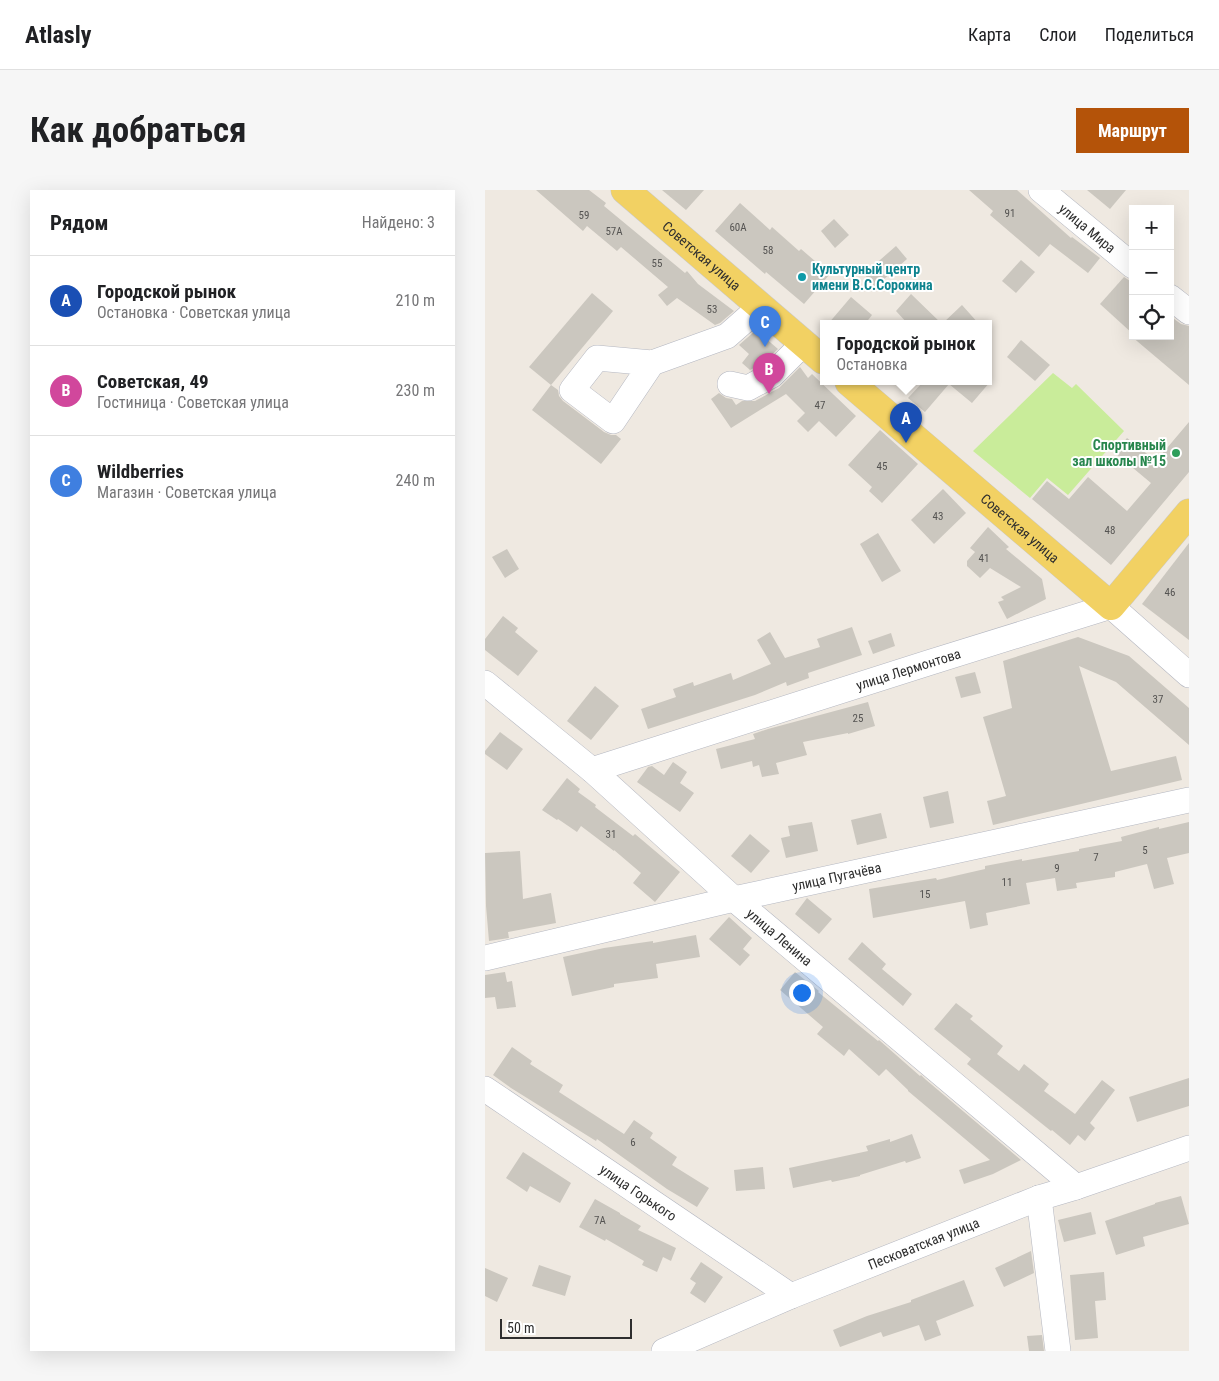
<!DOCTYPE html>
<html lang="ru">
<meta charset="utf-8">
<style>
:root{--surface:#fff;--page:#f6f6f6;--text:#202124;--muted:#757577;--line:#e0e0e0;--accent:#b45309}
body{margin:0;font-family:"Roboto Condensed",sans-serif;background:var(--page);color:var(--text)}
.controls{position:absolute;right:15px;top:15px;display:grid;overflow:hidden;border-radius:0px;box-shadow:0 5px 20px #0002}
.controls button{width:45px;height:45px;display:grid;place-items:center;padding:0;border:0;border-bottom:1px solid var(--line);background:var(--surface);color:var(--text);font:25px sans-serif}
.scale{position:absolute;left:15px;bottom:12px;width:132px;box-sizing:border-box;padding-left:5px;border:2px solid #2e2e2e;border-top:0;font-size:14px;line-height:18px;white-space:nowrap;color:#2e2e2e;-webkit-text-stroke:4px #fff;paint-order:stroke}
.you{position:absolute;left:316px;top:802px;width:18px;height:18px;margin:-12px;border:4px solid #fff;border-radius:50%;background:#1a73e8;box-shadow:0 0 0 8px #1a73e833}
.badge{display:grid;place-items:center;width:32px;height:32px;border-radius:50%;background:var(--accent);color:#fff;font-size:16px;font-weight:700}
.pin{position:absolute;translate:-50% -41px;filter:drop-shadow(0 1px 2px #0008)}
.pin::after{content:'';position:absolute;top:26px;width:18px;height:15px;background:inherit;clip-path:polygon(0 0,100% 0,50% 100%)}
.popup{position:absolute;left:335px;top:130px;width:172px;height:65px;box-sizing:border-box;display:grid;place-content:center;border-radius:0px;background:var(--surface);filter:drop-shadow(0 1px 4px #0005);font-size:16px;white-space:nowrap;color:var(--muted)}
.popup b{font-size:19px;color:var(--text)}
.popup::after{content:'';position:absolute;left:50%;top:100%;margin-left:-10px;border:10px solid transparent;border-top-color:var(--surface)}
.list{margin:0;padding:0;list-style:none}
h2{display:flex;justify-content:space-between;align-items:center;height:65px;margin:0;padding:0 20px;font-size:21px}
h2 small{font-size:16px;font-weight:400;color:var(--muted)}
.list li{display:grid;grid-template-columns:32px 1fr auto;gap:15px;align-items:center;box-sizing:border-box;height:90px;padding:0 20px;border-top:1px solid var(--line)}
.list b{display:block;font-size:19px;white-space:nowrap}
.list p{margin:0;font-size:16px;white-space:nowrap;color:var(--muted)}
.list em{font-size:16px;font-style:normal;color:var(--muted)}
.icon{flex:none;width:28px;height:28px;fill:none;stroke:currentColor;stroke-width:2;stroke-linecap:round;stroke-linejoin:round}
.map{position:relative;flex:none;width:704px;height:1161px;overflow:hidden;border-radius:0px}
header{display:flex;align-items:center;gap:30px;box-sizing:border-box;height:70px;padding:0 25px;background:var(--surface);border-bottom:1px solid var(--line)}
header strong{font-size:24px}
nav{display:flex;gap:28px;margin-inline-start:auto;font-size:18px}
.intro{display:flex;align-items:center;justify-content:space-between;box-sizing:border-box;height:120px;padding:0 30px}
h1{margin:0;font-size:35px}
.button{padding:12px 22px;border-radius:0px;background:var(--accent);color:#fff;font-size:18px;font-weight:700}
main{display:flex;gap:30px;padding:0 30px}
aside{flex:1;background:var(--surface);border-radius:0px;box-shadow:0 5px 20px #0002}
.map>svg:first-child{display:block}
.pitch{fill:#c9ec9a}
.building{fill:#cbc7bf}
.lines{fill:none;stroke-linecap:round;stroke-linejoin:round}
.minor-casing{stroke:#b4b7c1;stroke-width:26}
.major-casing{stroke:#c9c9c9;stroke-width:29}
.minor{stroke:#fff;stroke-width:25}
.major{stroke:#f2d163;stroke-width:28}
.culture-dot{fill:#0f9aa8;stroke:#fff;stroke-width:2}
.leisure-dot{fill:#2e9e5b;stroke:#fff;stroke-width:2}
.labels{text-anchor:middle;stroke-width:4;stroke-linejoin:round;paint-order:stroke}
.number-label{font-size:11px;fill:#555452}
.street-label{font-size:14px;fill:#2e2e2e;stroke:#fff}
.culture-label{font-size:14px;font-weight:bold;fill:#0d838f;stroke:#fff;text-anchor:start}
.leisure-label{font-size:14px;font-weight:bold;fill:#27864d;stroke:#fff;text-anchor:end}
</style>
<header>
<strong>Atlasly</strong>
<nav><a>Карта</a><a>Слои</a><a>Поделиться</a></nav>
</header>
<div class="intro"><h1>Как добраться</h1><a class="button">Маршрут</a></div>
<main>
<aside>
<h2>Рядом<small>Найдено: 3</small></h2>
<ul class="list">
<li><span class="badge" style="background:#1a4fb4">A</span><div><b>Городской рынок</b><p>Остановка · Советская улица</p></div><em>210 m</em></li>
<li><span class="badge" style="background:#d1479c">B</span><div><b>Советская, 49</b><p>Гостиница · Советская улица</p></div><em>230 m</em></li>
<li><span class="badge" style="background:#3f7fe0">C</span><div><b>Wildberries</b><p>Магазин · Советская улица</p></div><em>240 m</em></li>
</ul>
</aside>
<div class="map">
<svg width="704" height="1161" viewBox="0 0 704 1161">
<rect width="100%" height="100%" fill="#efe9e1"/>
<path class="pitch" d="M568,183L587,198L591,194L639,241L583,305L562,288L545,308L488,261Z"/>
<g class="building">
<path d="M51,0H104L121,13L119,16L200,83L202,81L213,94L249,121L235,133L230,135L192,108L182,116L173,105L183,97L136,57L132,61L102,36L98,41Z"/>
<path d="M177,0H219L201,20Z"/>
<path d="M484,0H532L586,48L587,47L615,68L603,83L565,54L554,67L505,25L508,21Z"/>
<path d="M602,0H641L625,19Z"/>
<path d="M255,13L285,40L287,37L314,61L316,59L345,84L319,114L281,82L280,84L230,41Z"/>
<path d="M349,29L364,45L350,58L336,41Z"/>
<path d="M411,56L422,69L390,97L379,84Z"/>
<path d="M536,70L550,82L531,103L517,91Z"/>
<path d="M639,87L648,93V144L615,114Z"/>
<path d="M107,103L128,121L66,195L44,177Z"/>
<path d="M426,104L457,134L477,115L494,134H423L411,121Z"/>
<path d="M366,107L387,125L380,134H343Z"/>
<path d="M685,126L696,134L704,136V195L646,146H685Z"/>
<path d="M271,140L293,159L278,173L265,180L257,173L264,164L254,155Z"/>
<path d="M536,150L565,175L550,191L522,167Z"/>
<path d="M315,177L323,188L327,184L371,226L351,247L334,231L323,242L312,231L320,223L301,204L246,238L226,209L234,203L241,208L247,209L251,215L257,211H270L294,198Z"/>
<path d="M438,192H505L487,213L464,194L440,222L423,208Z"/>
<path d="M66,195L73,200L74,206L78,211L119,242L126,245H131L136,249L116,274L47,220Z"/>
<path d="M704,232V282L626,375L547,309L562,291L584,309L603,287L642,321L666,293L630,263L642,248L671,271Z"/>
<path d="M395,240L433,274L397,313L384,301L387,297L363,275Z"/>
<path d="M458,299L481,323L449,354L426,330Z"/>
<path d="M503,337L524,357L521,359L557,389L561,409L522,429L513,412L519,410L516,407L536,397L505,378L495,388L482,376V371L490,362L485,358Z"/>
<path d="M393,343L416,381L397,392L375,354Z"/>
<path d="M704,353V450L657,414Z"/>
<path d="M22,359L34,379L20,388L7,367Z"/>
<path d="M18,426L33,438L30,442L53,461L33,486L0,460V449Z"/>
<path d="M367,437L377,465L323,483L324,488L302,496L301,492L270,505L163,539L156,519L191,507L188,499L208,492L209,496L246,483L248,490L286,474L272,450L285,442L300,468L335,457L332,449Z"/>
<path d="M406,443L410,456L388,464L383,451Z"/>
<path d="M593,447L644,466L704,518V555L631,492L594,476L626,581L691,566L697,590L508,635L502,611L521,606L498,527L527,518L518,471Z"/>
<path d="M490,482L496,503L476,508L470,487Z"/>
<path d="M110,496L134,516L106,550L82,531Z"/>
<path d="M383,512L390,536L363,544V543L318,552L322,565L291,573L294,584L277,587L274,575L268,577L267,571L236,579L231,559L270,549L268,544L283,539Z"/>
<path d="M15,542L38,559L22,580L0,564V561Z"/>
<path d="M188,572L202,582L195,593L209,603L195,622L152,592L163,577L167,576L179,585Z"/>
<path d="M82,588L95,599L93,602L111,615L110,617L148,646L150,644L195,682L170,712L148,693L156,683L129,660V661L96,636L92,642L73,629L72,630L57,620Z"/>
<path d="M463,601L469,633L445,638L438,607Z"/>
<path d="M396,623L402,648L372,655L366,630Z"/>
<path d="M327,632L333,661L301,668L296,648L305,646L303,636Z"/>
<path d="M704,632V663L682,668L689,694L669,699L662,674L630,682V687L591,693L592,698L572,701L570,688L541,693L545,714L501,723L503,735L485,739L480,711L388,728L384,699L451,688L452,690L500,679V676L537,669V671L594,661V659L637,651L636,647L674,637V639Z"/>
<path d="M265,644L285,661L266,683L246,666Z"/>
<path d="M35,661L38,709L66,703L71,733L23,742L24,748L4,751L1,716L0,663Z"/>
<path d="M322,708L347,729L334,744L310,724Z"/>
<path d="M244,727L267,748L258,759L265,765L255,776L224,749Z"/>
<path d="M211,745L215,767L171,774L173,788L129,794V797L87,806L78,767L119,758L168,751V753Z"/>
<path d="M377,752L401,774L397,779L427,804L418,816L363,769Z"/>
<path d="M20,782L22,792L27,791L31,817L12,819L10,807L0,808V785Z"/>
<path d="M310,782L334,801L333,802L393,851L394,850L435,886L436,885L440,889L536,970L508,984L479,994L474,980L505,970L423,901V900L401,879L394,886L364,859L359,866L332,844L338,837L295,800Z"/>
<path d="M471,813L488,826L485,829L518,856L512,864L534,881L539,874L564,894L559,901L590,924L617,890L630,900L605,933L610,938L600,951L593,945L585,955L567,940L566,941L482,874L486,869L449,839Z"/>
<path d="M27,857L47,871L45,874L78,895L74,902L139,944L149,930L168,943L165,948L192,967L187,975L224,998L212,1017L182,999L112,949L111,951L26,898L8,885Z"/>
<path d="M704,888V916L652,932L644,907Z"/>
<path d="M427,944L436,968L421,973L420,971L375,985V986L347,992L346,990L308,998L304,978L383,961L381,956L405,949V952Z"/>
<path d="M38,962L86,993L75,1013L45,996L42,1002L21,988Z"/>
<path d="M278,977L280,999L251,1001L249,980Z"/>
<path d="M696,1006L704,1034L658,1047L660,1056L631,1065L620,1031L670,1014V1013Z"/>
<path d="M110,1009L135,1023V1024L156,1036L153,1040L191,1058L186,1071L178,1067L172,1082L157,1075L159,1071L121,1049L120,1051L94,1037Z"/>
<path d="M606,1022L611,1044L579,1052L573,1030Z"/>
<path d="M546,1061L549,1083L519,1097L510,1078Z"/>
<path d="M216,1072L238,1087L220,1113L205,1103L211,1093L205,1089Z"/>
<path d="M54,1075L86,1086L80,1106L47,1096Z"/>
<path d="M0,1078L23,1088L12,1112L0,1106Z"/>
<path d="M619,1082L621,1110L610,1111L613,1148L590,1150L585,1085Z"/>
<path d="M479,1090L489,1116L451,1131L456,1145L440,1151L434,1135L398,1147L396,1142L355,1157L348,1140L382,1126L426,1112V1110Z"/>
<path d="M557,1145L559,1161H544L542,1146Z"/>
</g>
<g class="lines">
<defs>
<g id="minor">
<path id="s1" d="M556,0L648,76"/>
<path d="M685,107L704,122"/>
<path d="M167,173L128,231L87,200L112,168L167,173L242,146L276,116"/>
<path d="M245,194L263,198L287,185L319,153"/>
<path id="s2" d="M0,493L107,580L249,709L591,997"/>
<path id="s3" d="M107,580L443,473L626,416L704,485"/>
<path id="s4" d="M0,768L249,709L704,610"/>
<path id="s5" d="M0,899L306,1106"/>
<path d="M554,1008L573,1161"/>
<path id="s6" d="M179,1161L306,1106L554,1008L591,997L704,958"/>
</g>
<g id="major">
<path id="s7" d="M140,0L338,170"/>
<path id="s8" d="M364,192L626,416L704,323"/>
</g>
</defs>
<use href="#minor" class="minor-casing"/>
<use href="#major" class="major-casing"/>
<use href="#minor" class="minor"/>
<use href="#major" class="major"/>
</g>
<circle class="culture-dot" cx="317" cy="87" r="5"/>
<circle class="leisure-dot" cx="691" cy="263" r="5"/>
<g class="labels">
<g class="number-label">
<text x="525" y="27">91</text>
<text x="99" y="29">59</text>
<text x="253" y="41">60А</text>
<text x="129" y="45">57А</text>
<text x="283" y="64">58</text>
<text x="172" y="77">55</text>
<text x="227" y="123">53</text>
<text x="335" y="219">47</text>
<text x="397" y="280">45</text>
<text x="453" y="330">43</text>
<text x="625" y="344">48</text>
<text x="499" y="372">41</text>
<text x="685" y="406">46</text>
<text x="673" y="513">37</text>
<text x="373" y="532">25</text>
<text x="126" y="648">31</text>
<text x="660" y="664">5</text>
<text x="611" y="671">7</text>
<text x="572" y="682">9</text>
<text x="522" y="696">11</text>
<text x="440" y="708">15</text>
<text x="148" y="956">6</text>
<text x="115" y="1034">7А</text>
</g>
<g class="street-label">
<text dy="5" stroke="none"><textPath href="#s1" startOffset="60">улица Мира</textPath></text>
<text dy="5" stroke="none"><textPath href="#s7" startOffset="101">Советская улица</textPath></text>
<text dy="5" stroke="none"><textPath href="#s8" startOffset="225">Советская улица</textPath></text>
<text dy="5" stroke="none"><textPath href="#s3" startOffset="332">улица Лермонтова</textPath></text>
<text dy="5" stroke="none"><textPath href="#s4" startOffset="361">улица Пугачёва</textPath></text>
<text dy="5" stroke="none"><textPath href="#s2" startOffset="389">улица Ленина</textPath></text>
<text dy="5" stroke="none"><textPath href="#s5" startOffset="185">улица Горького</textPath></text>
<text dy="5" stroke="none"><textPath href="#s6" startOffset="281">Песковатская улица</textPath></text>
</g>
<g class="culture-label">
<text x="327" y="84">Культурный центр<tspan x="327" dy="16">имени В.С.Сорокина</tspan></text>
</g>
<g class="leisure-label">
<text x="681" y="260">Спортивный<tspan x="681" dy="16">зал школы №15</tspan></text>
</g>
</g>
</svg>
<div class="controls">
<button>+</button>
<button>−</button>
<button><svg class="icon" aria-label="locate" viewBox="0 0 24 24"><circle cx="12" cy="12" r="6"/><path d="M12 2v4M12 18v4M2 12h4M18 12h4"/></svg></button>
</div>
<div class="scale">50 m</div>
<div class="you"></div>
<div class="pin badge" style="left:421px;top:253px;background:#1a4fb4">A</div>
<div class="popup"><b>Городской рынок</b>Остановка</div>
<div class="pin badge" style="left:284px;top:204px;background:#d1479c">B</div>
<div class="pin badge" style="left:280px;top:157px;background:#3f7fe0">C</div>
</div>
</main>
